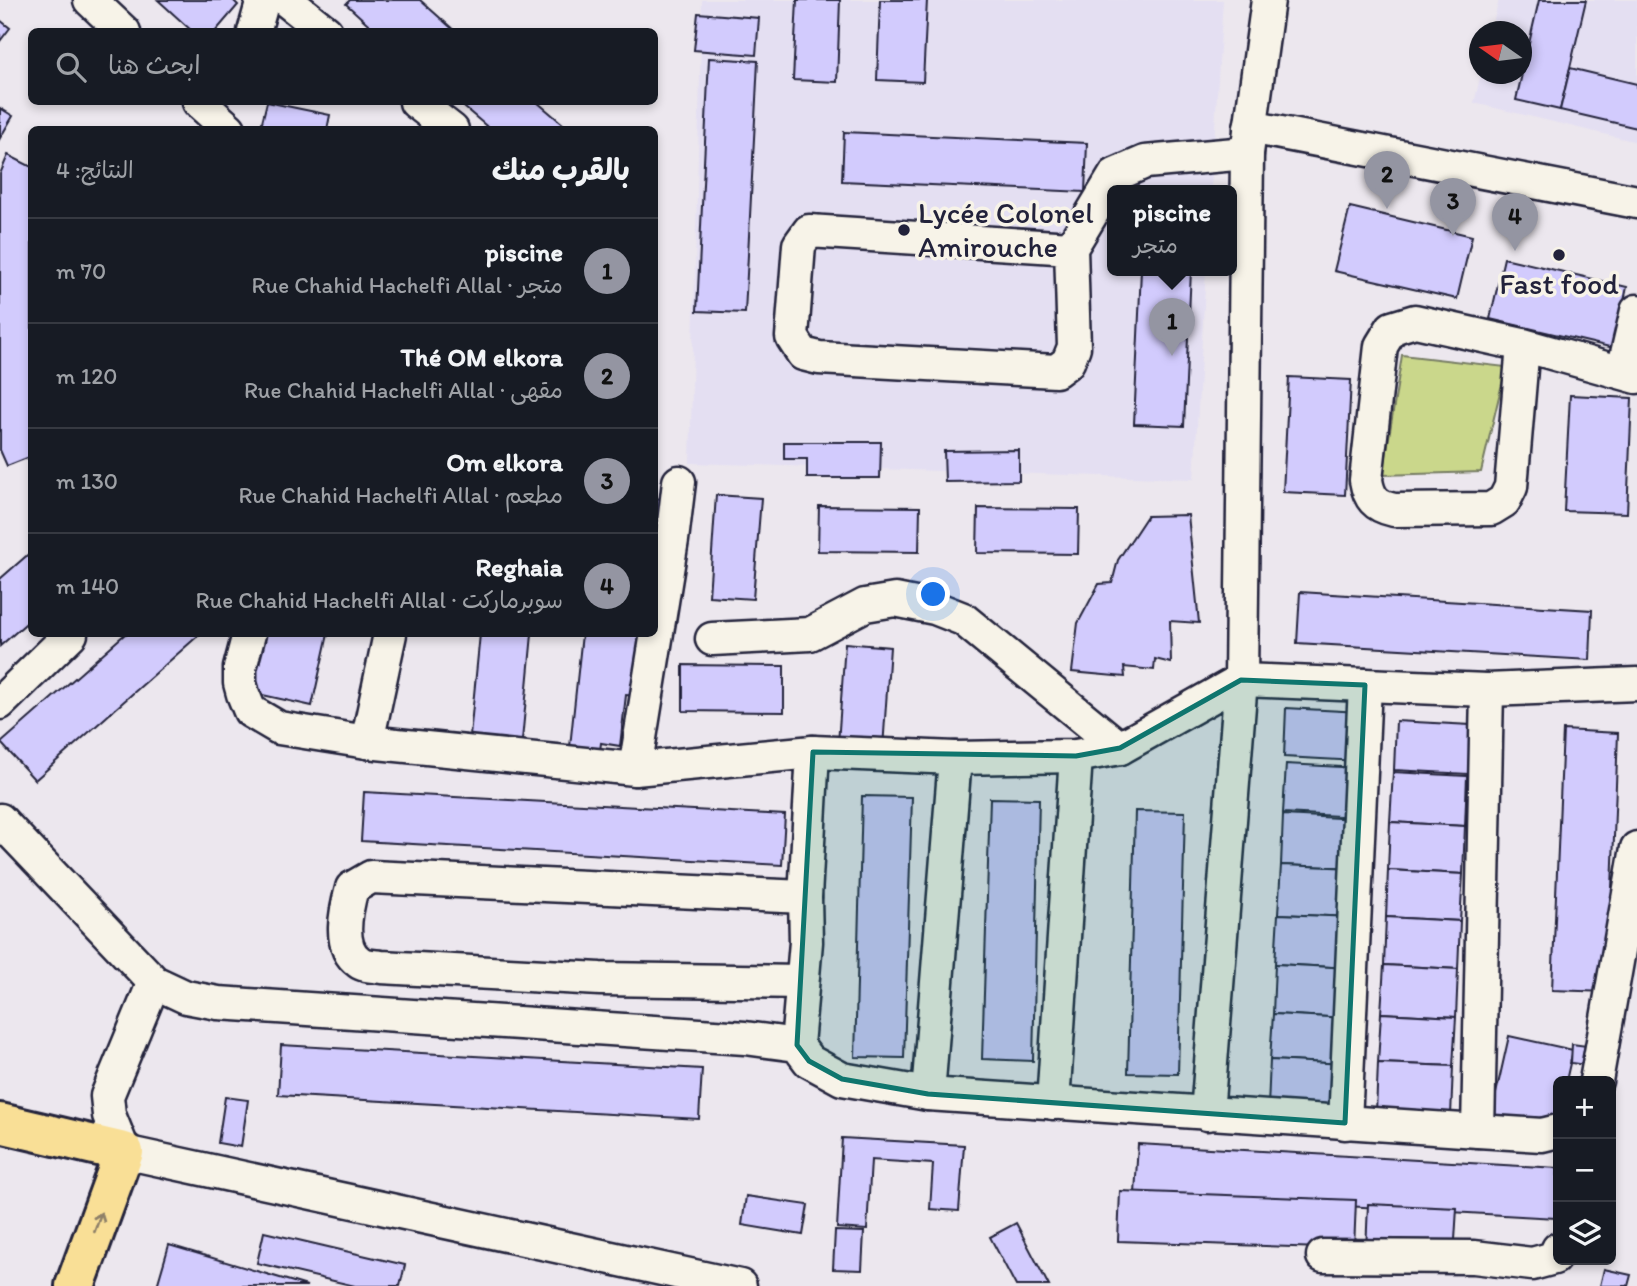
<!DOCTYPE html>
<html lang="ar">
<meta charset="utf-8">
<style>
:root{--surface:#171b24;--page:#20242c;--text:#f1f3f6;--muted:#9ea1a6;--line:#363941;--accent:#9495a2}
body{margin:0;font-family:Itim,"Playpen Sans Arabic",sans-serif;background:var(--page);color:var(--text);direction:rtl}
.controls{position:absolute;right:21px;bottom:21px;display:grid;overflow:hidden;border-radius:10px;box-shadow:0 4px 10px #0003}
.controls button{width:63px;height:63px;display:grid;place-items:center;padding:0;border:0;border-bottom:2px solid var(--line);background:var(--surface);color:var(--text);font:35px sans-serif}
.compass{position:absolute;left:1469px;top:21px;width:63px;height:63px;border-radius:50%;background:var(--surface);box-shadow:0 4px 10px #0003;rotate:284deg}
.you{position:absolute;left:934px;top:595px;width:24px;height:24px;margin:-18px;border:5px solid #fff;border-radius:50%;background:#1a73e8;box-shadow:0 0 0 10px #1a73e833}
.badge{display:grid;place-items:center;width:46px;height:46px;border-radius:50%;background:var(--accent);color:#111;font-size:23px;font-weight:700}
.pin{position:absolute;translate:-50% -58px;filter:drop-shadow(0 2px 4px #0008)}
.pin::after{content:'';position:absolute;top:37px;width:24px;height:21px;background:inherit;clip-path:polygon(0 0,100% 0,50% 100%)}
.popup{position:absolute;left:1107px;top:185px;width:130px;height:91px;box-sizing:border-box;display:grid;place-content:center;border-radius:10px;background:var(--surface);filter:drop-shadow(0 2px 5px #0005);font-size:23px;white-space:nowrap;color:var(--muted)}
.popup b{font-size:26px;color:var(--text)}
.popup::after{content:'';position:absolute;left:50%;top:100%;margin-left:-14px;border:14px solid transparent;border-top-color:var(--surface)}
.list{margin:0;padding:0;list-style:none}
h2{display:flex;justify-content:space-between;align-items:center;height:91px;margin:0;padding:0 28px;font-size:30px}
h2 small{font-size:23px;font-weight:400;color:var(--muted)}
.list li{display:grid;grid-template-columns:46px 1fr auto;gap:21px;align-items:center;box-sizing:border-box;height:105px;padding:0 28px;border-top:2px solid var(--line)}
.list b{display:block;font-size:26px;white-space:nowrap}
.list p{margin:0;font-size:23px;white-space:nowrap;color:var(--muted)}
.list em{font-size:23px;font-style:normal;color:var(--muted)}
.icon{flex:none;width:38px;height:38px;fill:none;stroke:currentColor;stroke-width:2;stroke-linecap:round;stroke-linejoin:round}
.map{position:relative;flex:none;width:1637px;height:1286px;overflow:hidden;direction:ltr}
.search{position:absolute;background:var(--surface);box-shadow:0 4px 10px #0003;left:28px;top:28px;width:630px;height:77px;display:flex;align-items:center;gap:18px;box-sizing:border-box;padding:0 24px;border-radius:10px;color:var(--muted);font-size:26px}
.panel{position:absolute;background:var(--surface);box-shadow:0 4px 10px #0003;left:28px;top:126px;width:630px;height:511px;border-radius:10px;direction:rtl}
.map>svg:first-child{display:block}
.built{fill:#e4dff2}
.green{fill:#cad78b;stroke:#767c63;stroke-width:2}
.building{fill:#d2cbfd;stroke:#22223b;stroke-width:2}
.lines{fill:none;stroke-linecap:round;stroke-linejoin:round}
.minor-casing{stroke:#22223b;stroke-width:37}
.highway-casing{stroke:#22223b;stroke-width:44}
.minor{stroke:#f7f3e8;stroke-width:32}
.highway{stroke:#f9df96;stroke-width:38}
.oneway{stroke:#8e8068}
.marked{fill:#0f766e;fill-opacity:0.2;stroke:#0f766e;stroke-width:5;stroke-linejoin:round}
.poi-dot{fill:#22223b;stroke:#f7f3e8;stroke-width:2.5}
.labels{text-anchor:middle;stroke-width:7;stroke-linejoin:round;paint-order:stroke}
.poi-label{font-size:30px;fill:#22223b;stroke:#f7f3e8;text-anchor:start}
</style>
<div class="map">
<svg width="1637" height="1286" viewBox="0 0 1637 1286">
<rect width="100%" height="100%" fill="#ece7ee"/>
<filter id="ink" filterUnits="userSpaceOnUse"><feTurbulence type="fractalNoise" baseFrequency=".0143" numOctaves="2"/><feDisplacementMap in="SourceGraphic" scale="14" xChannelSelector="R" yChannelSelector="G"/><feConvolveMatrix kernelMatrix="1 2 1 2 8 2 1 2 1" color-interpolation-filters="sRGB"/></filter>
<g filter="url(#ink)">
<g class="built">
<path d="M702,0H1223L1211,190H1112V270H1206L1194,479L690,463Z"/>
<path d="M1499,0H1637V142L1474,103L1481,74H1522V32L1491,31Z"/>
</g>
<path class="green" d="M1402,355L1506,367L1481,472L1383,475Z"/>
<g class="building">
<path d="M158,0H233L238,5L215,32H193Z"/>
<path d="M350,0H420L456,32H377L346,4Z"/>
<path d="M797,0H840L837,82L793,80Z"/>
<path d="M880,0H927L923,82L877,80Z"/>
<path d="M1539,0H1586L1560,110L1516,100Z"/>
<path d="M698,13L759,18L756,55L694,50Z"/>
<path d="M0,20L10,28L0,41Z"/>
<path d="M709,58L758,61L745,313L697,311Z"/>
<path d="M1570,68L1637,84V128L1560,110Z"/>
<path d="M267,102L330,115L327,130H260Z"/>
<path d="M458,102H537L570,130H491Z"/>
<path d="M0,108L13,116L0,138Z"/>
<path d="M844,132L1087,143L1085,192L842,181Z"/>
<path d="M8,155L32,167V456L7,466L0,450V174Z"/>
<path d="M1350,207L1472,236L1457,299L1334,271Z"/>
<path d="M1504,258L1627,287L1614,348L1490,319Z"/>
<path d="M1141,270H1191L1184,426L1134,424Z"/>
<path d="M1289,377L1351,380L1345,495L1283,492Z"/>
<path d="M1570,395L1632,398L1627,513L1564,511Z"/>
<path d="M784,442H881L880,478H807V459H784Z"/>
<path d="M1019,450V481L945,482L944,451Z"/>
<path d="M716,495L761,498L753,599L709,596Z"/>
<path d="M654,498L669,500L654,570Z"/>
<path d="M819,506L920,507L919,552L818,551Z"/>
<path d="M978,508L1079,509L1078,554L977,553Z"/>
<path d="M1188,515L1199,623L1170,621L1171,663L1155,659L1154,670L1124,667L1125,677L1072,672L1078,623L1099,584L1112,583L1118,560L1147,516Z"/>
<path d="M32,551V618L0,646V579Z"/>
<path d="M1300,592L1592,610L1590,660L1297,643Z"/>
<path d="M125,634H200L35,780L1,743Z"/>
<path d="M258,634H328L312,706L245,691Z"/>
<path d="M480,634H532L521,751L469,746Z"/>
<path d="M582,634H644L637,696L626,695L620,746L601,743L599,759L569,756Z"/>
<path d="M845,643L890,647L883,748L838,744Z"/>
<path d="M683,665L784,666V712L683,711Z"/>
<path d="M1286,708L1361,712L1358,761L1284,757Z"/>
<path d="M1396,721L1471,725L1468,774L1394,770Z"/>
<path d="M1563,730L1618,733L1608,992L1552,990Z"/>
<path d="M1286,764L1360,768L1358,817L1283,813Z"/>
<path d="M1393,772L1467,776L1465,826L1390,822Z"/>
<path d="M364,792L785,815L782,865L361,841Z"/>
<path d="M862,796L912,797L904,1058L855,1057Z"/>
<path d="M990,798L1039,799L1033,1061L982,1059Z"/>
<path d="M1135,811L1185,812L1178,1074L1128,1073Z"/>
<path d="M1283,815L1358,819L1355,868L1281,865Z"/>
<path d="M1390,822L1465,826L1463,874L1388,870Z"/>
<path d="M1281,865L1355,868L1353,917L1278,914Z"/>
<path d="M1388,870L1463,874L1460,921L1386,917Z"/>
<path d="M1278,914L1353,917L1350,968L1275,964Z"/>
<path d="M1386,917L1460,921L1458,969L1384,965Z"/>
<path d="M1275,964L1350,968L1347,1018L1273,1014Z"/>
<path d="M1384,965L1458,969L1456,1017L1381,1013Z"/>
<path d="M1381,1013L1456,1017L1453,1066L1378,1063Z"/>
<path d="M1273,1014L1347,1018L1345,1064L1270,1060Z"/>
<path d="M1509,1036L1573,1050L1566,1081H1558V1114L1554,1131L1491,1116Z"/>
<path d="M1572,1044L1587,1046L1585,1065L1571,1063Z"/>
<path d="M281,1045L702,1069L699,1119L278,1095Z"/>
<path d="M1270,1060L1345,1064L1342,1111L1268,1107Z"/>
<path d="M1378,1063L1453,1066L1451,1116L1376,1113Z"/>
<path d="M225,1097L248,1100L241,1147L218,1143Z"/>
<path d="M842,1138L964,1145L959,1211L930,1209L933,1164L871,1160L867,1230L837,1228Z"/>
<path d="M1138,1144L1558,1168L1556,1218L1135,1194Z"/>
<path d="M1120,1191L1356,1200L1354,1249L1118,1241Z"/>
<path d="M746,1196L808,1205L803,1235L742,1225Z"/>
<path d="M1368,1204L1457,1208L1454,1256L1366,1251Z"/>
<path d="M1016,1223L1049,1286H1016L990,1237Z"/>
<path d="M835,1231L864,1232L862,1270L833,1269Z"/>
<path d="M264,1232L405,1265L400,1286H355L257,1263Z"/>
<path d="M169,1245L307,1286H157Z"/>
<path d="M1604,1269L1631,1275L1628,1286H1600Z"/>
</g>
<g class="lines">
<defs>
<g id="minor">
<path d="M90,0L124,32"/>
<path d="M286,0L326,32"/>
<path d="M254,32L263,0"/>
<path d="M199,102L229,129"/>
<path d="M416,102L452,130"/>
<path d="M1250,127L1637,202"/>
<path d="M1071,248L809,231L799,245L792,337L803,354L819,358L1056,371L1068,362L1074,347L1071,248L1115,175L1145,162L1247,153"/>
<path d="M1523,345L1511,487L1504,501L1491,509L1394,510C1375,506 1369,498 1366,480L1381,346L1392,328L1415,321L1523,345L1637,377"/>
<path d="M1623,371L1637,311"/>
<path d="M249,634L240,668V683L243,694L250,711L279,728L367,742L635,769L813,752L955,758L1076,756L1120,748L1241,680L1487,690L1637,684"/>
<path d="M712,639L810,634L865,605L895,600L935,608L963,619L1120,748"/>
<path d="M0,703L71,634"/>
<path d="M367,742L390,634"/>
<path d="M635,769L672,540L679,482"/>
<path d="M0,820L154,982L186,997L218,1003L745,1038L797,1045L809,1061L842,1079L928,1094L1478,1131L1542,1135L1558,1131"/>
<path d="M154,982L107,1096L109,1115L124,1152L740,1286"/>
<path d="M801,982L600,979L381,967C374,966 364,966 359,962C337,947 346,910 352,888L371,877L805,897"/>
<path d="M797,1045L806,942L805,897L813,752"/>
<path d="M1596,1081L1637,848"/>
<path d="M928,1094L955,758"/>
<path d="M1053,1103L1076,756"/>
<path d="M1207,1114L1241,680L1247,153L1268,0"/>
<path d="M1345,1123L1365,685"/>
<path d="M1478,1131L1487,690"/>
<path d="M1323,1256L1474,1257L1532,1264L1554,1258L1558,1249"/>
</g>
<path id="highway" d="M0,1123L124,1152L75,1286"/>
</defs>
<use href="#minor" class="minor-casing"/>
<use href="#highway" class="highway-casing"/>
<use href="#minor" class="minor"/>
<use href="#highway" class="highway"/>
</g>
<defs><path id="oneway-shaft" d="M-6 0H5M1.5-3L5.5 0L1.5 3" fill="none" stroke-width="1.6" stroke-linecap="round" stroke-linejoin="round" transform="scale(1.75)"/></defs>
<use class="oneway" href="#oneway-shaft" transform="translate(98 1222) rotate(-70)"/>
</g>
<path class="marked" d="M1241,680L1365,685L1345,1123L928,1094L842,1079L809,1061L797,1045L813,752L1076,756L1120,748Z"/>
<g class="poi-dot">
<circle cx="904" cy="230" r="7"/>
<circle cx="1559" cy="255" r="7"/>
</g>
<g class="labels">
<g class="poi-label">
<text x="918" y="223">Lycée Colonel<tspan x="918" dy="34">Amirouche</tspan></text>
<text x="1559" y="294" text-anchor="middle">Fast food</text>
</g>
</g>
</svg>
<div class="controls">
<button>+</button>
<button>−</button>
<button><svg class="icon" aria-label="layers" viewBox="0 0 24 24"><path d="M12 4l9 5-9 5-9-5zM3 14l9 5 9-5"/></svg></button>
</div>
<svg class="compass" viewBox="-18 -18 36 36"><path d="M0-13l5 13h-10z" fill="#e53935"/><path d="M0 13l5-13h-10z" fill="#9ea1a6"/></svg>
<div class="you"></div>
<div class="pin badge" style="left:1172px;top:356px">1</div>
<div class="popup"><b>piscine</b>متجر</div>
<div class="pin badge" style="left:1387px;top:209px">2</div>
<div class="pin badge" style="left:1453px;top:236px">3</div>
<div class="pin badge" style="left:1515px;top:251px">4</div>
<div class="search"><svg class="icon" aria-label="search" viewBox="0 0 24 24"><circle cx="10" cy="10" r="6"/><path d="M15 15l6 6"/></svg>ابحث هنا</div>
<section class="panel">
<h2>بالقرب منك<small>النتائج: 4</small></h2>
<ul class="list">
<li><span class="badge">1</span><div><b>piscine</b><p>متجر · Rue Chahid Hachelfi Allal</p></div><em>70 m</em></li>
<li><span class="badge">2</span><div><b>Thé OM elkora</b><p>مقهى · Rue Chahid Hachelfi Allal</p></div><em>120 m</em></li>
<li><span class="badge">3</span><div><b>Om elkora</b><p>مطعم · Rue Chahid Hachelfi Allal</p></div><em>130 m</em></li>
<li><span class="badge">4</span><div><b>Reghaia</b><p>سوبرماركت · Rue Chahid Hachelfi Allal</p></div><em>140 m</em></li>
</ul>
</section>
</div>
